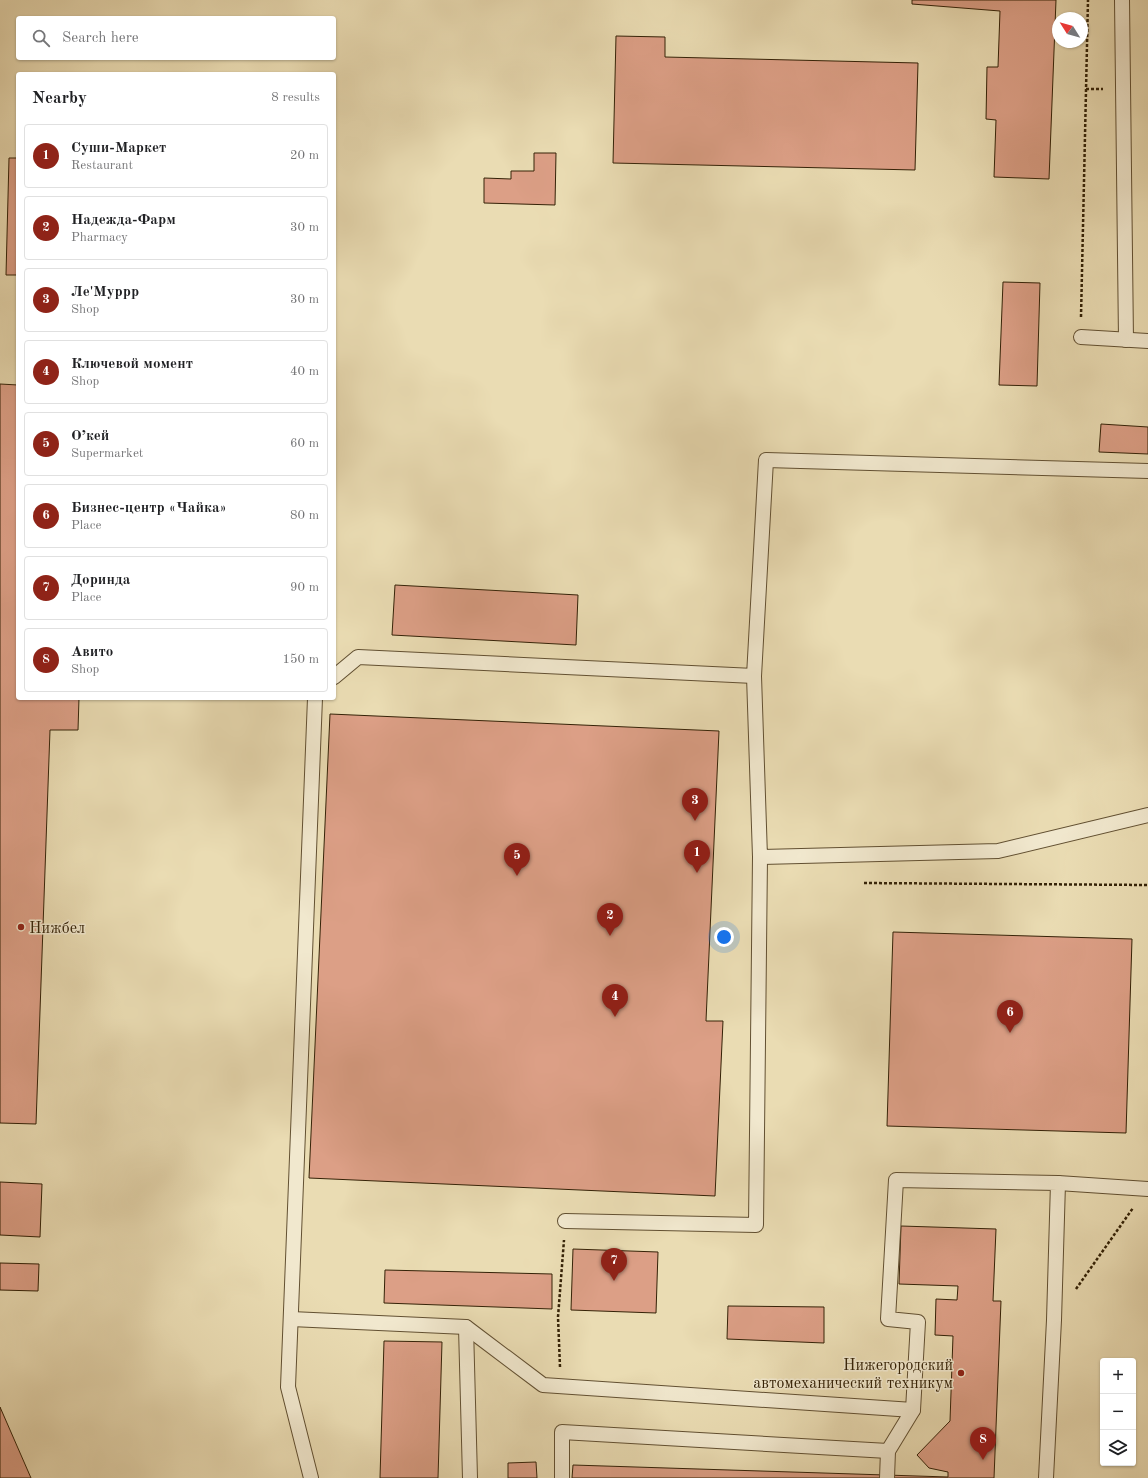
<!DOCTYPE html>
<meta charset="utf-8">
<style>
:root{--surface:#fff;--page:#f6f6f6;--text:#202124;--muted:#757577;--line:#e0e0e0;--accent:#8f2418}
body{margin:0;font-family:"Old Standard TT",serif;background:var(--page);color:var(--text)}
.controls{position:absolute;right:12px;bottom:12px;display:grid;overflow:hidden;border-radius:4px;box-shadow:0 1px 3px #0004}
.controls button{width:36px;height:36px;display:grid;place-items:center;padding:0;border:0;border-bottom:1px solid var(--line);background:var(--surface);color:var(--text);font:20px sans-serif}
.compass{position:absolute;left:1052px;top:12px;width:36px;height:36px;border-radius:50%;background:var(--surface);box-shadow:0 1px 3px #0004;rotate:307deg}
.you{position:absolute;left:724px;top:937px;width:14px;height:14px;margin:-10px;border:3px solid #fff;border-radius:50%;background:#1a73e8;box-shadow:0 0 0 6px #1a73e833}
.badge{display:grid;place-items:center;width:26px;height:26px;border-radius:50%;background:var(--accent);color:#fff;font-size:13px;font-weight:700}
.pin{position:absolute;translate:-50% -33px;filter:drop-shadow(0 1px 2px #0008)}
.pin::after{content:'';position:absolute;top:21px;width:14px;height:12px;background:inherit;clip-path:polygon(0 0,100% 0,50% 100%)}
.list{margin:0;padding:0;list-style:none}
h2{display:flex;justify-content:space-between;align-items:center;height:52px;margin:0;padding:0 16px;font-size:17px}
h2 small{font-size:13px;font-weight:400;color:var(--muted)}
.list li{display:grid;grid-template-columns:26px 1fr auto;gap:12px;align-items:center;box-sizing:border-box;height:64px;margin:0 8px 8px;padding:0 8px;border:1px solid var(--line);border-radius:4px}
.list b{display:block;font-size:15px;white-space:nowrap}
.list p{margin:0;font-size:13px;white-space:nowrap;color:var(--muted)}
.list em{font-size:13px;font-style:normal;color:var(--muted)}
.icon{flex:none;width:22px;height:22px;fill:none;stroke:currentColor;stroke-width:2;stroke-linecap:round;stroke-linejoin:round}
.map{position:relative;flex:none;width:1148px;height:1478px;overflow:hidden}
.search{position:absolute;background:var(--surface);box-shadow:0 1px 3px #0004;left:16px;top:16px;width:320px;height:44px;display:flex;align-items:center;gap:10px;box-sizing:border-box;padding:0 14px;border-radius:4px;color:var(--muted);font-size:15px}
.panel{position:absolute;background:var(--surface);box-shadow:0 1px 3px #0004;left:16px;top:72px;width:320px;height:628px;border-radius:4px}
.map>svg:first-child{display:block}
.building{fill:#dc9f86;stroke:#342207}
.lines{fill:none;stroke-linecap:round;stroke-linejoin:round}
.service-casing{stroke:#625032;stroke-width:16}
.path{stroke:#342207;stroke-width:2.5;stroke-dasharray:3 2;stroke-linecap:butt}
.service{stroke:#f1e8ce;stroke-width:14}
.poi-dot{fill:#8f2418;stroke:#f1e8ce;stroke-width:1.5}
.labels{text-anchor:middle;stroke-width:3;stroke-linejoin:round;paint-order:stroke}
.poi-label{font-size:16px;fill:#342207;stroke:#f1e8ce;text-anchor:start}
</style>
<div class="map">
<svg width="1148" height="1478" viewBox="0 0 1148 1478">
<rect width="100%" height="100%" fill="#eadcb3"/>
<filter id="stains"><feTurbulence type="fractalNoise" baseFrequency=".005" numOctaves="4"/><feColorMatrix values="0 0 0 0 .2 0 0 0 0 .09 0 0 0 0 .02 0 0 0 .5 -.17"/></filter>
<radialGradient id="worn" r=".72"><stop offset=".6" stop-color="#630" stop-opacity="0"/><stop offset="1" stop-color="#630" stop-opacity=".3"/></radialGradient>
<g class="building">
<path d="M912,0H1056L1049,179L994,177L996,120L986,119L987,67H998L1000,11L912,4Z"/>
<path d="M616,36L665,37V57L918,63L915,170L613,163Z"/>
<path d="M534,153H556L555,205L484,203V178L511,179V171H534Z"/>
<path d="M9,158H18V275H6Z"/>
<path d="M1003,282L1040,283L1037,386L999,385Z"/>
<path d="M0,384L18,385V698H79L78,730H50L36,1124L0,1123Z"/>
<path d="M1101,424L1148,427V454L1099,452Z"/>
<path d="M395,585L578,595L576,645L392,635Z"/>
<path d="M330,714L719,731L706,1021H723L715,1196L309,1178Z"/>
<path d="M893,932L1132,939L1126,1133L887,1126Z"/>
<path d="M0,1182L42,1184L40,1237L0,1235Z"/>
<path d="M901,1226L996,1229L993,1301H1001L994,1478H572L573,1465L948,1477V1472L929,1468L917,1455L950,1421L953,1336L935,1335L936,1299L957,1300L958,1286L899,1284Z"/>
<path d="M573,1249L658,1252L656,1313L571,1310Z"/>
<path d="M0,1263L39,1264L38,1291L0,1290Z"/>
<path d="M385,1270L552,1274V1309L384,1303Z"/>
<path d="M728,1306L824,1307V1343L727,1339Z"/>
<path d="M384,1341L442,1342L438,1478H380Z"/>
<path d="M0,1407L31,1478H0Z"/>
<path d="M536,1462L537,1478H508V1463Z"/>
</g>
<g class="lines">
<defs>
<g id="service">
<path d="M1122,0L1126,340"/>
<path d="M1081,337L1148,341"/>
<path d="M754,676L760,857L998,851L1148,815"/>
<path d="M334,677L358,657L754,676L766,460L1148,471"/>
<path d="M1058,1183L1148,1189"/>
<path d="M565,1221L756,1225L760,857"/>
<path d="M291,1319L466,1327L543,1385L913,1410"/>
<path d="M466,1327L470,1478"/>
<path d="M311,1478L288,1387L315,698"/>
<path d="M562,1478V1432L888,1451"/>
<path d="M887,1478L888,1451L913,1410L918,1322L888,1319L896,1180L1058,1183L1054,1320L1046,1478"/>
</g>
</defs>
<use href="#service" class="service-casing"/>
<g class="path">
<path d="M1086,89H1103"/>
<path d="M1081,317L1088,0"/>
<path d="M864,883L1148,885"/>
<path d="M1076,1289L1133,1208"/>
<path d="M560,1367L558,1317L564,1240"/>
</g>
<use href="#service" class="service"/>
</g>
<g class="poi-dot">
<circle cx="21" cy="927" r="4"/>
<circle cx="961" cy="1373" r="4"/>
</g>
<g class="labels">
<g class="poi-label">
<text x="29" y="933">Нижбел</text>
<text x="953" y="1370" text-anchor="end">Нижегородский<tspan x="953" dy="18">автомеханический техникум</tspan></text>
</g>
</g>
<rect width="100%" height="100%" filter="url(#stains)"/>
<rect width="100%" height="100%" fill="url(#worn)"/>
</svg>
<div class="controls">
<button>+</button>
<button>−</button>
<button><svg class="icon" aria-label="layers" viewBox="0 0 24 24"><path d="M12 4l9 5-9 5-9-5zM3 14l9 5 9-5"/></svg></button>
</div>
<svg class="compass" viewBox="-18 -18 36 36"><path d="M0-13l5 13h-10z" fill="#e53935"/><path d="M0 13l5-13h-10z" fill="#757577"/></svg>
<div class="you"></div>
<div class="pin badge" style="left:697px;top:873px">1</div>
<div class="pin badge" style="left:610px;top:936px">2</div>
<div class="pin badge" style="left:695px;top:821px">3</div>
<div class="pin badge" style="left:615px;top:1017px">4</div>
<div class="pin badge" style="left:517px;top:876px">5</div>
<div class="pin badge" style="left:1010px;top:1033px">6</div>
<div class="pin badge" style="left:614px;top:1281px">7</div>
<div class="pin badge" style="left:983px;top:1460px">8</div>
<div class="search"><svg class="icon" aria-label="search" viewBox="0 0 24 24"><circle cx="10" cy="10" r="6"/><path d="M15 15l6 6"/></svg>Search here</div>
<section class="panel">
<h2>Nearby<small>8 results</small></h2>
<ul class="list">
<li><span class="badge">1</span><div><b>Суши-Маркет</b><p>Restaurant</p></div><em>20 m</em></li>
<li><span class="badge">2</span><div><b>Надежда-Фарм</b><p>Pharmacy</p></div><em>30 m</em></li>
<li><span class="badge">3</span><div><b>Ле'Муррр</b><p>Shop</p></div><em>30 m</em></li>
<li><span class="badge">4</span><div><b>Ключевой момент</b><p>Shop</p></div><em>40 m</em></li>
<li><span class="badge">5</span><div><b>О’кей</b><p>Supermarket</p></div><em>60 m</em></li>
<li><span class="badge">6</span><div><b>Бизнес-центр «Чайка»</b><p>Place</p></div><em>80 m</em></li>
<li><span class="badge">7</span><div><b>Доринда</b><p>Place</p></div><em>90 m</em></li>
<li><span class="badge">8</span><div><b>Авито</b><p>Shop</p></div><em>150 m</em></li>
</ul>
</section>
</div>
